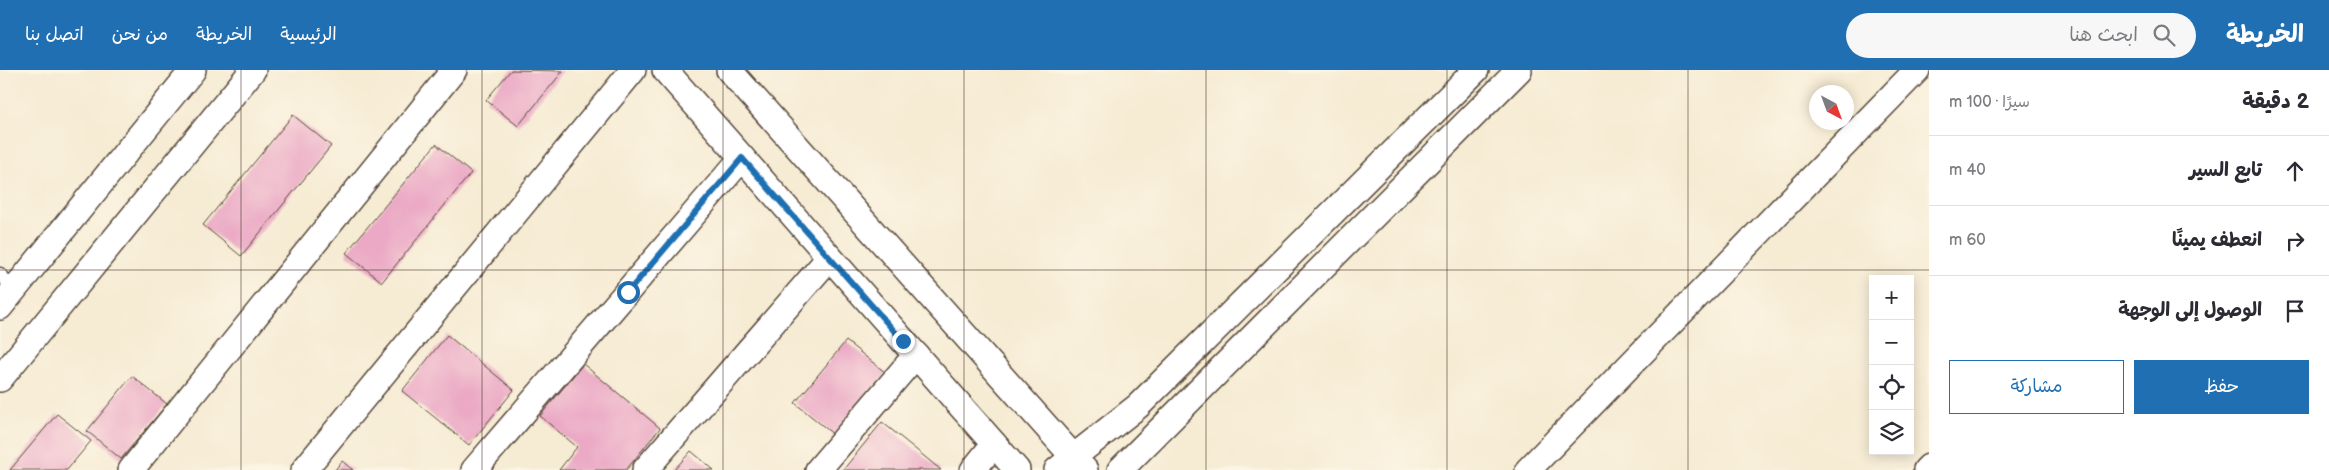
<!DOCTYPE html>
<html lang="ar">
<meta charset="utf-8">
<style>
:root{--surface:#fff;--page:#f7f7f7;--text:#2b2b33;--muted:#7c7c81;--line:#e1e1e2;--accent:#1f6fb2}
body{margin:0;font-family:"Balsamiq Sans","Playpen Sans Arabic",sans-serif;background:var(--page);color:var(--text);direction:rtl}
.controls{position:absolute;right:15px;bottom:15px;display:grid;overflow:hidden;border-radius:0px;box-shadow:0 2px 12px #0003}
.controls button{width:45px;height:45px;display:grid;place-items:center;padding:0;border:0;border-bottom:1px solid var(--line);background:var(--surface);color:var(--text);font:25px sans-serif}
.compass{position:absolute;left:1809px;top:15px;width:45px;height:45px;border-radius:50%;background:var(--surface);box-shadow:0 2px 12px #0003;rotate:139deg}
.stop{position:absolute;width:15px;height:15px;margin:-11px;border:4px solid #1f6fb2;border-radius:50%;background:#fff}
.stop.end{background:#1f6fb2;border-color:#fff;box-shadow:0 1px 5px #0008}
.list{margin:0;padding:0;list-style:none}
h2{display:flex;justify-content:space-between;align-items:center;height:65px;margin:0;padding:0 20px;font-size:21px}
h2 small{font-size:16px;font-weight:400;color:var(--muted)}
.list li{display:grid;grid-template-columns:32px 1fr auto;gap:15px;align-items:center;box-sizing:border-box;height:70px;padding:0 20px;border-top:1px solid var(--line)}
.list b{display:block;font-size:19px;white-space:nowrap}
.list em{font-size:16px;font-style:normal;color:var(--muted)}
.actions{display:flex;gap:10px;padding:15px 20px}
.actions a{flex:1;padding:11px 0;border:1px solid var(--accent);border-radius:0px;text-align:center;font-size:18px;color:var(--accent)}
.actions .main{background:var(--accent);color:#fff}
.icon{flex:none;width:28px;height:28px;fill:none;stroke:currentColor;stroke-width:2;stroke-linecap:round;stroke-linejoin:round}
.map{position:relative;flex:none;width:1929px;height:400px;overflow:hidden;direction:ltr}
header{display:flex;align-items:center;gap:30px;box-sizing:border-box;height:70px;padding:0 25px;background:var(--accent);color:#fff}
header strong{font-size:24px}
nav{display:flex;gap:28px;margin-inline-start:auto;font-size:18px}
.search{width:350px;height:45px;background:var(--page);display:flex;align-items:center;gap:12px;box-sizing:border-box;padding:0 18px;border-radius:28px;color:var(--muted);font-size:19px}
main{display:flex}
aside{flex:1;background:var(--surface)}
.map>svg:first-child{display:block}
.building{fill:#eba9c5}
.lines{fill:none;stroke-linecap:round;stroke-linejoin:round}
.lane-casing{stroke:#574739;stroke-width:15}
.street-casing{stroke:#574739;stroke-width:28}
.lane{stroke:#fff;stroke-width:12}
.street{stroke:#fff;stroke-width:25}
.route{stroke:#1f6fb2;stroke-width:6}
.grid{fill:none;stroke:#3b2a1e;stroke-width:1;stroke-opacity:0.55}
</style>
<header>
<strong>الخريطة</strong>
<div class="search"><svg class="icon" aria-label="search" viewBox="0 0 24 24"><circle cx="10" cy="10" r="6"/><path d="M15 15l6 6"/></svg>ابحث هنا</div>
<nav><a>الرئيسية</a><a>الخريطة</a><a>من نحن</a><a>اتصل بنا</a></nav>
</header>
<main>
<aside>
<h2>2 دقيقة<small>سيرًا · 100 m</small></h2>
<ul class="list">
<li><svg class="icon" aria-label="ahead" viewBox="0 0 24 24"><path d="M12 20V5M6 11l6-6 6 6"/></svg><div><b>تابع السير</b></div><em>40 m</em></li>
<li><svg class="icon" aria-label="right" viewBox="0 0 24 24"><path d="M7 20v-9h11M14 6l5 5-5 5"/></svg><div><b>انعطف يمينًا</b></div><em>60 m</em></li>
<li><svg class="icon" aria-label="arrive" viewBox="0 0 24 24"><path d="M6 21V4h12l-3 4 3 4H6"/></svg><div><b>الوصول إلى الوجهة</b></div></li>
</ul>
<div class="actions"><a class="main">حفظ</a><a>مشاركة</a></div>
</aside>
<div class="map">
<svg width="1929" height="400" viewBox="0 0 1929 400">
<rect width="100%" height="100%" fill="#fcf5e5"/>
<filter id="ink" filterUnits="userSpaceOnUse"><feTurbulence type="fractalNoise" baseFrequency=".02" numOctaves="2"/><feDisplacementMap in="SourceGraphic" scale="10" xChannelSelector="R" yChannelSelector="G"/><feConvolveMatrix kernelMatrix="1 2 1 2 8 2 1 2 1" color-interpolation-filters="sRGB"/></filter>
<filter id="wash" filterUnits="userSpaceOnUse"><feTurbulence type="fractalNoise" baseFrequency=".0096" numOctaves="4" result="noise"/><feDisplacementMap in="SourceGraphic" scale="20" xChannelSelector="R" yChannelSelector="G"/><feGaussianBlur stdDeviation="1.12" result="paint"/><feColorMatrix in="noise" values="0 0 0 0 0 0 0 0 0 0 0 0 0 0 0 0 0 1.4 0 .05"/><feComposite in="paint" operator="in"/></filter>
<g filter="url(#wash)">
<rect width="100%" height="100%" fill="#f6ebd3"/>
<g id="blocks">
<g class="building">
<path d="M511,0L563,1L518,56L486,30Z"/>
<path d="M293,45L331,76L241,186L203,155Z"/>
<path d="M436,74L471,103L382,212L346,183Z"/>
<path d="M447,265L514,320L469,375L402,321Z"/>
<path d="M846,271L886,303L834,365L795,333Z"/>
<path d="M583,294L660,358L626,400H559L577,377L540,346Z"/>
<path d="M132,306L167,334L121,389L87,361Z"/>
<path d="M57,344L91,371L67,400H10Z"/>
<path d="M882,352L941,400H843Z"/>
<path d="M691,381L714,400H674Z"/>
<path d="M342,391L353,400H335Z"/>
</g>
</g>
</g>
<g filter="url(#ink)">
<use href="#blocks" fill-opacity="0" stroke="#574739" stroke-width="1"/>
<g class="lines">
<defs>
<path id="lane" d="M0,204L14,220"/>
<g id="street">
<path d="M665,0L1017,400"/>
<path d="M729,0L1085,400"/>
<path d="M0,237L193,0"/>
<path d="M0,309L253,0"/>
<path d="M131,400L454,0"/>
<path d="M304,400L633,0"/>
<path d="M474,400L742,88"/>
<path d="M645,400L829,188"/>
<path d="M818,400L916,285"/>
<path d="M973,400L994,374"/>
<path d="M1057,400L1138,336L1476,0"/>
<path d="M1120,400L1519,0"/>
<path d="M1528,400L1917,0"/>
<path d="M1926,400L1929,397"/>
</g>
</defs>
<use href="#lane" class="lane-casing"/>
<use href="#street" class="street-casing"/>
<use href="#lane" class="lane"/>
<use href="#street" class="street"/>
</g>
</g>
<g class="lines" filter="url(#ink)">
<path class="route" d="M628,222L742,88L903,271"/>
</g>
<path class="grid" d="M241,0V400M482,0V400M723,0V400M964,0V400M1206,0V400M1447,0V400M1688,0V400M0,200H1929"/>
</svg>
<div class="controls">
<button>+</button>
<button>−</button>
<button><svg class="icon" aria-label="locate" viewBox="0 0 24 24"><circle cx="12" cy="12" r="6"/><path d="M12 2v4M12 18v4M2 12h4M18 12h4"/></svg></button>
<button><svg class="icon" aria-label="layers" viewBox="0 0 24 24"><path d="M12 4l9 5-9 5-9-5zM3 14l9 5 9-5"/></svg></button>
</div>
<svg class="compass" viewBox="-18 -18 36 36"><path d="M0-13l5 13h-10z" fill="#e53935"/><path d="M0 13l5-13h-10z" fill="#7c7c81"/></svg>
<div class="stop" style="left:628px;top:222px"></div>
<div class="stop end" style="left:903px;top:271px"></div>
</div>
</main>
